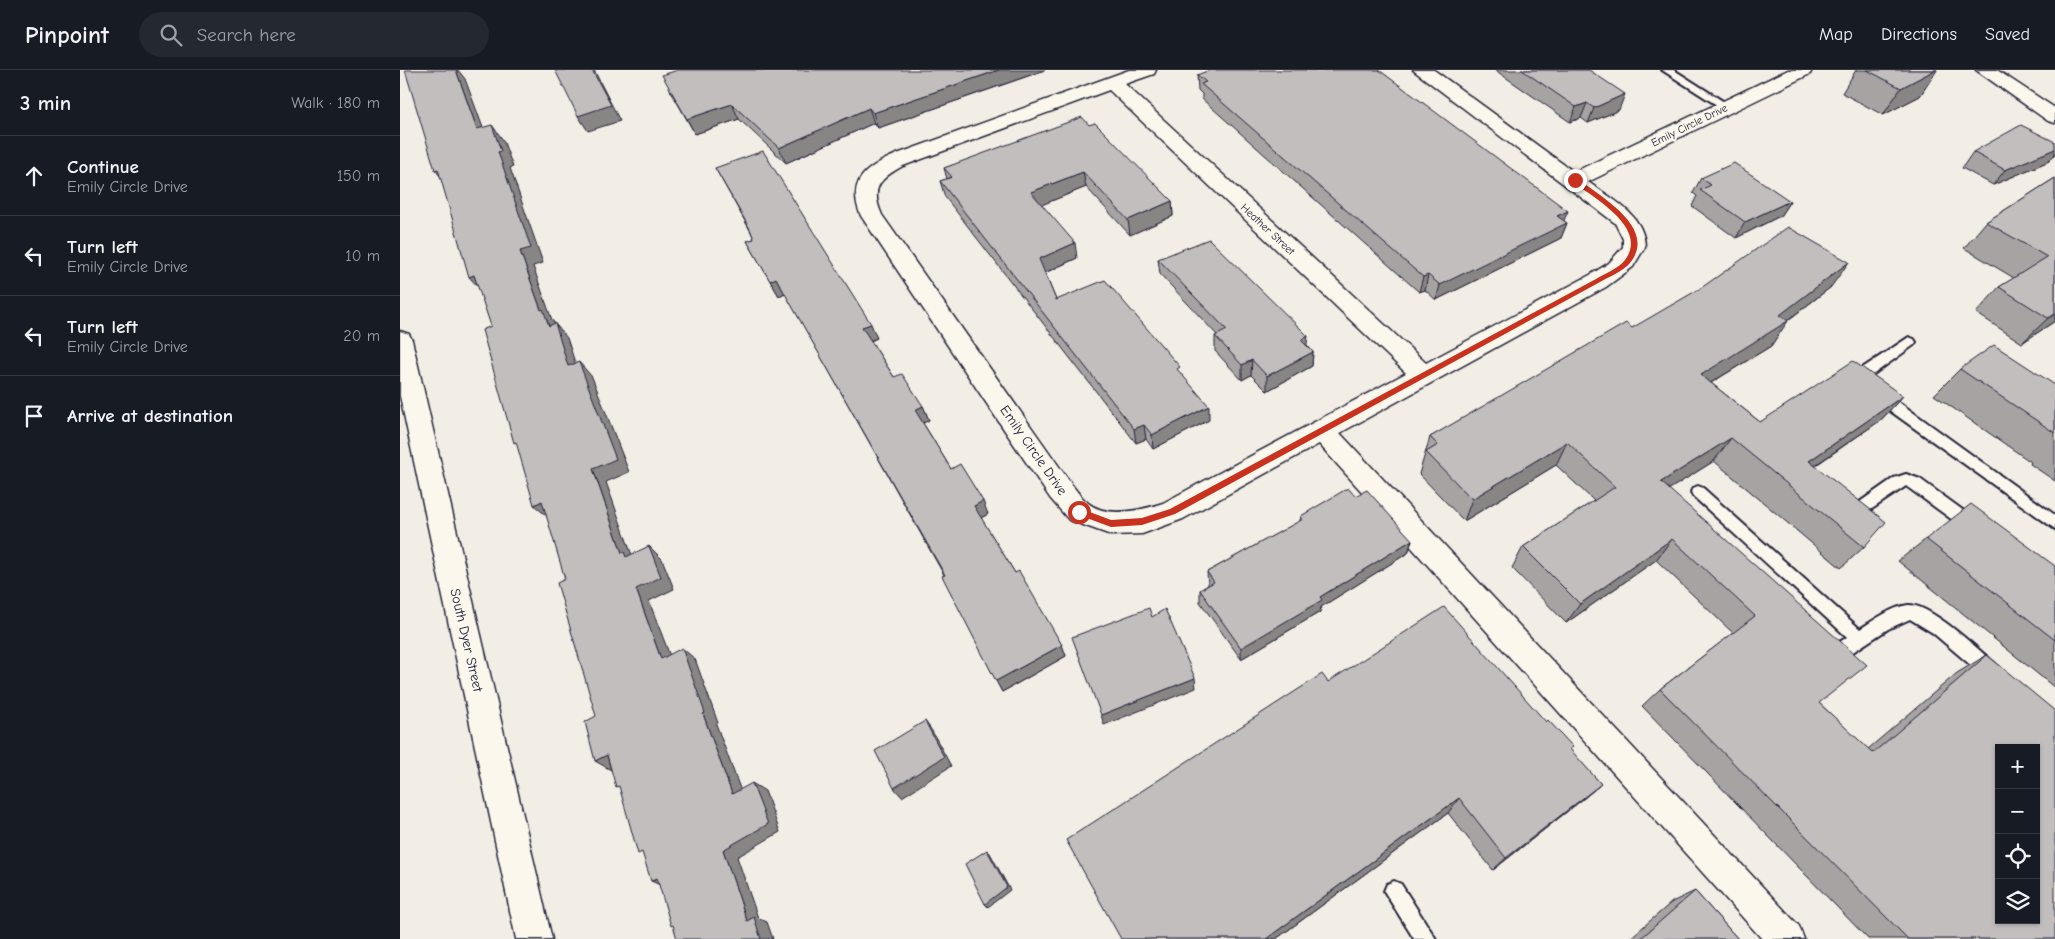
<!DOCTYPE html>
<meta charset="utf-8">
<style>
:root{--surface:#171b24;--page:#242831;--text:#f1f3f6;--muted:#9ea1a6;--line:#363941}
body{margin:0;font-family:"Comic Neue",sans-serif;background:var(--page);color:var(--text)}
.controls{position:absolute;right:15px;bottom:15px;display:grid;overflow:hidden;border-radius:0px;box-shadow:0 1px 4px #0004}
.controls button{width:45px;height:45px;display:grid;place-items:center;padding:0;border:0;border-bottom:1px solid var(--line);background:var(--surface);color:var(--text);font:25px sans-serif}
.stop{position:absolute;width:15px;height:15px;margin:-11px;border:4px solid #c8321e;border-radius:50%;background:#fff}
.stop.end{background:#c8321e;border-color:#fff;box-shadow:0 1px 5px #0008}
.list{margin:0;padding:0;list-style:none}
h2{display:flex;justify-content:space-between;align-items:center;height:65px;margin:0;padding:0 20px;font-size:21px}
h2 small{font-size:16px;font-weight:400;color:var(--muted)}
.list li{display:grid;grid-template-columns:32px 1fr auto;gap:15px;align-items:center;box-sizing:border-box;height:80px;padding:0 20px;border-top:1px solid var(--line)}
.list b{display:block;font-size:19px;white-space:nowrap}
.list p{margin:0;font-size:16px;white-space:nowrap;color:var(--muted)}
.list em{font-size:16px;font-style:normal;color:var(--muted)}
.icon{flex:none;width:28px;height:28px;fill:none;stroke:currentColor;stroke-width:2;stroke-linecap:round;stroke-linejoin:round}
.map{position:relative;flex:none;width:1655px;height:869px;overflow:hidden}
header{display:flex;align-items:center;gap:30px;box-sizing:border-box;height:70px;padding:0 25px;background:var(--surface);border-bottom:1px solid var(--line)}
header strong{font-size:24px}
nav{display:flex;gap:28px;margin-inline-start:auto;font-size:18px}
.search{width:350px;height:45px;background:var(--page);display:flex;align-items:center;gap:12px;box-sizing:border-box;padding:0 18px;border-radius:28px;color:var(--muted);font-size:19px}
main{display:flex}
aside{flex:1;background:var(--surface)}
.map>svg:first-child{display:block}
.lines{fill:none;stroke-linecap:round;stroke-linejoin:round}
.service-casing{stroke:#22223b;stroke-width:4}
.minor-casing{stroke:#22223b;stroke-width:3}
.tertiary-casing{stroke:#22223b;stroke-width:3}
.service{fill:#fbf7ec;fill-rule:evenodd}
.minor{fill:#fbf7ec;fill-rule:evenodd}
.tertiary{fill:#fbf7ec;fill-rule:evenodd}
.wall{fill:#a7a3a3;stroke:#22223b}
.shaded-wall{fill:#888585;stroke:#22223b}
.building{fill:#c2bebe;stroke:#22223b;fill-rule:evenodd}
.route{fill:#c8321e}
.labels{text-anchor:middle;stroke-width:4.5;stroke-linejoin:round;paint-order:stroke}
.far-street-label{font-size:11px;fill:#22223b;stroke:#fbf7ec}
.street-label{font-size:14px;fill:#22223b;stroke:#fbf7ec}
</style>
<header>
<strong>Pinpoint</strong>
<div class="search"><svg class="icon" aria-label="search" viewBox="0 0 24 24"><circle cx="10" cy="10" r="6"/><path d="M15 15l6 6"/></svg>Search here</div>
<nav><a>Map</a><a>Directions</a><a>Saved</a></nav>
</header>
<main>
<aside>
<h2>3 min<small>Walk · 180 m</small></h2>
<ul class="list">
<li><svg class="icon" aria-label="ahead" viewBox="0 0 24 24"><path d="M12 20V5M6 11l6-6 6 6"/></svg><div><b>Continue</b><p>Emily Circle Drive</p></div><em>150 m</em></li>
<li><svg class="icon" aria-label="left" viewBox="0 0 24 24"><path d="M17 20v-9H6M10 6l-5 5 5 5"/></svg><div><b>Turn left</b><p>Emily Circle Drive</p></div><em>10 m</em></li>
<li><svg class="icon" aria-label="left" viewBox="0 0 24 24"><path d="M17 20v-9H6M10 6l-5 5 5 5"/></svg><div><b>Turn left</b><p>Emily Circle Drive</p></div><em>20 m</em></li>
<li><svg class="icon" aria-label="arrive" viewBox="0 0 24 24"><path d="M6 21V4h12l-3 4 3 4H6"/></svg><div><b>Arrive at destination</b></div></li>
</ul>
</aside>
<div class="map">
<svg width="1655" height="869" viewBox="0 0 1655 869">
<rect width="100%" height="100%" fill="#f2eee5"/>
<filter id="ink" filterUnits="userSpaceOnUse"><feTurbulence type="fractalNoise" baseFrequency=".02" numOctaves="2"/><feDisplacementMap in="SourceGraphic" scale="10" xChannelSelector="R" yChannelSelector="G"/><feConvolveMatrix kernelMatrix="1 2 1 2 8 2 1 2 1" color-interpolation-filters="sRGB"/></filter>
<g filter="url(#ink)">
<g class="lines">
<defs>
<g id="service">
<path d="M1262,0H1274L1332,37L1331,39H1323Z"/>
<path d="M1509,267L1514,269L1516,272L1514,275L1471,306L1478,317L1655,445V459L1468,325L1456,305L1458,301Z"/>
<path d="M1506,404L1520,409L1579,452L1582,457L1579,462L1574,463L1569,462L1506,416L1454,451L1449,453L1444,451L1441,447L1444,443L1494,408Z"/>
<path d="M1298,416L1303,418L1460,559C1474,550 1492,537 1508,535C1530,533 1582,583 1599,597L1601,603L1599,609L1593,611L1587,609L1533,563L1510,549L1488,559L1436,593L1430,596L1424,593L1422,588L1424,583L1447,567L1293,426L1291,422L1293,418Z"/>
<path d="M994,811L1001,814L1036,869H1014L984,821L987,814Z"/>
</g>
<g id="minor">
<path d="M729,0H756L754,4L725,14L1026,293L1190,205L1209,193L1223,177V169L1215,153L1013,0H1034L1174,102L1388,0H1412L1410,4L1188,112C1211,128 1245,145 1245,177L1233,197L1206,217L940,363L1399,856L1404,869H1362L919,374L783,449L742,464L711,465L669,450L650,428L461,146C446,111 466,97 497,84ZM709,20L1006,303L763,433C742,440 708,449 688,433C681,427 675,419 670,412L482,145C470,118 479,109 503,96Z"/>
<path d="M0,261L9,264L12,270L152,869H116L0,326Z"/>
</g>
<path id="tertiary" d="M1576,0H1597L1655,38V53L1648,51Z"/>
</defs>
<use href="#service" class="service-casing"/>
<use href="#minor" class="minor-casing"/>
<use href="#tertiary" class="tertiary-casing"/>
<use href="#service" class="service"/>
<use href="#minor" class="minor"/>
<use href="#tertiary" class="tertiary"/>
</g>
<g class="wall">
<path d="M1095,0H1189L1219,40L1188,53L1181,48L1170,52Z"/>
<path d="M1456,0H1537L1520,26L1483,45L1442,23Z"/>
<path d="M634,4L478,58L474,53L386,93L339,49L295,64L270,20Z"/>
<path d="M797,5L1164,151L1167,153L1161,168L1036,230L1025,220L1019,222L802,29V24L798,20Z"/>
<path d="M689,55L772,131L773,146L730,165L686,117L641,135L677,188L645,203L656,230L780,303L809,350L753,379L746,369L736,373L545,127L540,111L547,109L544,98Z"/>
<path d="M1573,82L1649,91L1593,115L1562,98Z"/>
<path d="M315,98L477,268L471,271L494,307L523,336L529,350L523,353L551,399L588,444L581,448L615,503L662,575L666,586L602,622L544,505L385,223L379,226L347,171L354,169L351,162Z"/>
<path d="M1301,108L1390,131L1380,146L1336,168L1292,136L1297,126L1293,123Z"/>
<path d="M1655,108V251L1622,273L1576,243L1599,217L1614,208L1564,178L1586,152Z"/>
<path d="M758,189L907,275L913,282L912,296L867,321L851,305L842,310L815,281V266L817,265L760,204Z"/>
<path d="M1431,217L1387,251L1371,276L1311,313L1360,352L1503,326L1481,350L1415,396L1464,477L1441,498L1314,391L1269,419L1419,633L1468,679L1557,603L1587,585L1655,869H1468L1242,636L1260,619L1333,563L1256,490L1166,553L1112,498L1123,477L1194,431L1156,395L1064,451L1019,404L1030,367L1232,258Z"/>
<path d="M1560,299L1655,315V411L1630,394L1631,392L1534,325Z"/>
<path d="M955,426L1012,470L1008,483L921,537L920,542L841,589L800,532V520L808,515L807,502L900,451L901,446Z"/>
<path d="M1526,469L1655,496V618L1498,491Z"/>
<path d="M928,612L1170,680L1201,714L1183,729L1093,800L1048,743L876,869H721Z"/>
<path d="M1295,821L1338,869H1229L1272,832Z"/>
</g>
<g class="shaded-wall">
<path d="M56,0H58L65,9L89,74L77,59Z"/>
<path d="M192,0H194L220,51L188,61L178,46Z"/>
<path d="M599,0H645L478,58L473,43Z"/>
<path d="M1535,0H1537L1520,26L1483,45L1501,18Z"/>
<path d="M1225,24L1219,40L1188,53L1194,38Z"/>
<path d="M1187,33L1181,48L1170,52L1176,37Z"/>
<path d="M332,34L339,49L295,64L287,49Z"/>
<path d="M469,38L474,53L386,93L379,78Z"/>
<path d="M92,55L103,70L113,97L110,98L143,193L133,196L152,250L167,268L181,311L168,296L149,256L141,240L120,181Z"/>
<path d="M1655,79V84L1649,91L1593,115L1605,100Z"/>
<path d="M38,99L48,115L35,100Z"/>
<path d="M683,102L686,117L634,138L631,122Z"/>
<path d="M772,131L773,146L730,165L728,150Z"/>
<path d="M1390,131L1380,146L1336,168L1345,152Z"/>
<path d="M1168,141L1162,155L1167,153L1161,168L1036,230L1040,215L1157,146Z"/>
<path d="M675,173L677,188L642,204L639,189Z"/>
<path d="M1449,192L1431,217L1380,256L1388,251L1371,276L1286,328L1301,305Z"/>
<path d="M74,205L83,222L69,207Z"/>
<path d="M1028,205L1025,220L1019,222L1023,207Z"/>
<path d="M376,208L385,223L379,226L370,211Z"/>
<path d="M1655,244V251L1622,273L1648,248Z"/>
<path d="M471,254L477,268L469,271L462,257Z"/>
<path d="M908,266L906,281L901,270Z"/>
<path d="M913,282L912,296L867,321V306Z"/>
<path d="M852,290L851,305L842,310V295Z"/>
<path d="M179,292L192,307L229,402L206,412L234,491L240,499L222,483L193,399Z"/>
<path d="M1503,326L1481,350L1389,413L1409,391Z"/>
<path d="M523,336L529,350L521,354L515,340Z"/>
<path d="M809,336V350L753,379L752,365Z"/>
<path d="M744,355L746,369L736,373L734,359Z"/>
<path d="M1331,368L1314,391L1246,434L1261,412Z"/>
<path d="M1167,372L1156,395L1064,451L1072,429Z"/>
<path d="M142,431L149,448L134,435Z"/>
<path d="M583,431L588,444L579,449L574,436Z"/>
<path d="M1272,469L1256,490L1166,553L1180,534Z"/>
<path d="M1012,470L1008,483L921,537L920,542L841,589V578L920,527Z"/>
<path d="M249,476L262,489L274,519L249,531L275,599L261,589L236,519Z"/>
<path d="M662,575L666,586L602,622L596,611Z"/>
<path d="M282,578L295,589L318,653L316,654L345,732L332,724L303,644Z"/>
<path d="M795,608L796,618L704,655L701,645Z"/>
<path d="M525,651L532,661L551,696L502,727L494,718Z"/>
<path d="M207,685L211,700L195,691Z"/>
<path d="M352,713L365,721L380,762L337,787L358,848L367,852L373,869H361L347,851L323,780Z"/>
<path d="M1201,714L1183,729L1093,800L1106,788Z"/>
<path d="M1059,728L1048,743L876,869H866Z"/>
<path d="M587,780L590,783L610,820L588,837L585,834Z"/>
<path d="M257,808L267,818L251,811Z"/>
</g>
<g class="building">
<path d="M5,0H56L77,59L92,55L101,81L98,82L131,178L120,181L141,240L143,239L149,256L155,253L168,296L179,292L216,389L193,399L222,483L224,482L226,487L249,476L261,507L236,519L261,589L282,578L305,643L303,644L332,724L352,713L368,754L323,780L347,851L354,847L361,869H277L273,855L271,856L257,808L251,811L242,782L238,784L219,716L216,717L207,685L195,691L185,652L196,646L157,513L165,509L142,431L134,435L116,372L114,373L82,260L91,256L74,205L69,207L38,99L35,100Z"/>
<path d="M155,0H192L211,35L178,46Z"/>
<path d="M278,0H599L473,43L469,38L379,78L332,34L287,49L262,5Z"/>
<path d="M810,0H979L1168,141L1157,146L1167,153L1040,215L1028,205L1023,207L801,14L806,12L797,5Z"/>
<path d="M1122,0H1189L1225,24L1194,38L1187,33L1176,37Z"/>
<path d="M1467,0H1535L1501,18Z"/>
<path d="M682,47L689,55L695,53L772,131L728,150L683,102L631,122L675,173L639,189L656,230L705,210L780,297L777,299L809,336L752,365L744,355L734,359L540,111L552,107L544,98Z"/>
<path d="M1621,55L1655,72V79L1605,100L1573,82Z"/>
<path d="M363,81L471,254L462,257L494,307L502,304L523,336L515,340L551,399L560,394L583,431L574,436L615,503L619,501L662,575L596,611L542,506L545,505L376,208L370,211L347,171L354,169L350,159L315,98Z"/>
<path d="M1334,93L1390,131L1345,152L1300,120L1311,115L1301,108Z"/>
<path d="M1655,108V244L1648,248L1599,217L1647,187L1586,152Z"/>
<path d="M1388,157L1449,192L1380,245L1388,251L1301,305L1360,352L1453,291L1503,326L1409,391L1486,452L1464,477L1331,368L1261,412L1467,595L1419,633L1473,683L1587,585L1655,641V869H1508L1260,619L1355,546L1272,469L1180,534L1123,477L1215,417L1167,372L1072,429L1026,382L1038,375L1030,367L1226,253L1232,258L1301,218ZM1599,678H1636V850H1599Z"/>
<path d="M809,169L908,266L901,270L913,282L867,306L852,290L842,295L815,266L827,260L758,189Z"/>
<path d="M1594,275L1655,315V363L1560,299Z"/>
<path d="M948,418L955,426L967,420L1012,470L920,527L922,530L841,578L800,520L814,512L807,502L903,449L901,446Z"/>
<path d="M1571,434L1655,496V570L1526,469Z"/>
<path d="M1044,537L1146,652L1148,650L1173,677L1170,679L1201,714L1106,788L1059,728L866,869H721L666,770L922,604L928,612Z"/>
<path d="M749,538L752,547L765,539L795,608L701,645L672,567Z"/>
<path d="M525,651L544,687L494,718L475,681Z"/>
<path d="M587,780L607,817L585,834L565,794Z"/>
<path d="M1295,821L1338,869H1240Z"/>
</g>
</g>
<path class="route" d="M1173,109H1178C1201,127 1258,158 1230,193C1223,201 1209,207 1200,212L775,444L742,455L711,457L676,444L675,442L679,438L711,450L742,448L770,439L1196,209C1204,204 1219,198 1225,190C1249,158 1194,128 1173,112Z"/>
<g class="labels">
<g class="far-street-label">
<text transform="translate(1289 55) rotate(-26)" y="4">Emily Circle Drive</text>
<text transform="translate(868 159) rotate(43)" y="4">Heather Street</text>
</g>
<g class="street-label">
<text transform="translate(634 380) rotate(55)" y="5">Emily Circle Drive</text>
<text transform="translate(67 570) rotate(77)" y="5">South Dyer Street</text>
</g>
</g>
</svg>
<div class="controls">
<button>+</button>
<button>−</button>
<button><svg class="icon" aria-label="locate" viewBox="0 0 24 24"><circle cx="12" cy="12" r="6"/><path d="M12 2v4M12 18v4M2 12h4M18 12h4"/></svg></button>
<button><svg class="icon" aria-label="layers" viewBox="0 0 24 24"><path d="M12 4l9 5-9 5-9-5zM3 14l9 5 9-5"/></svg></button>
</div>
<div class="stop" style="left:679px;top:442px"></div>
<div class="stop end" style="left:1175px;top:110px"></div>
</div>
</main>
